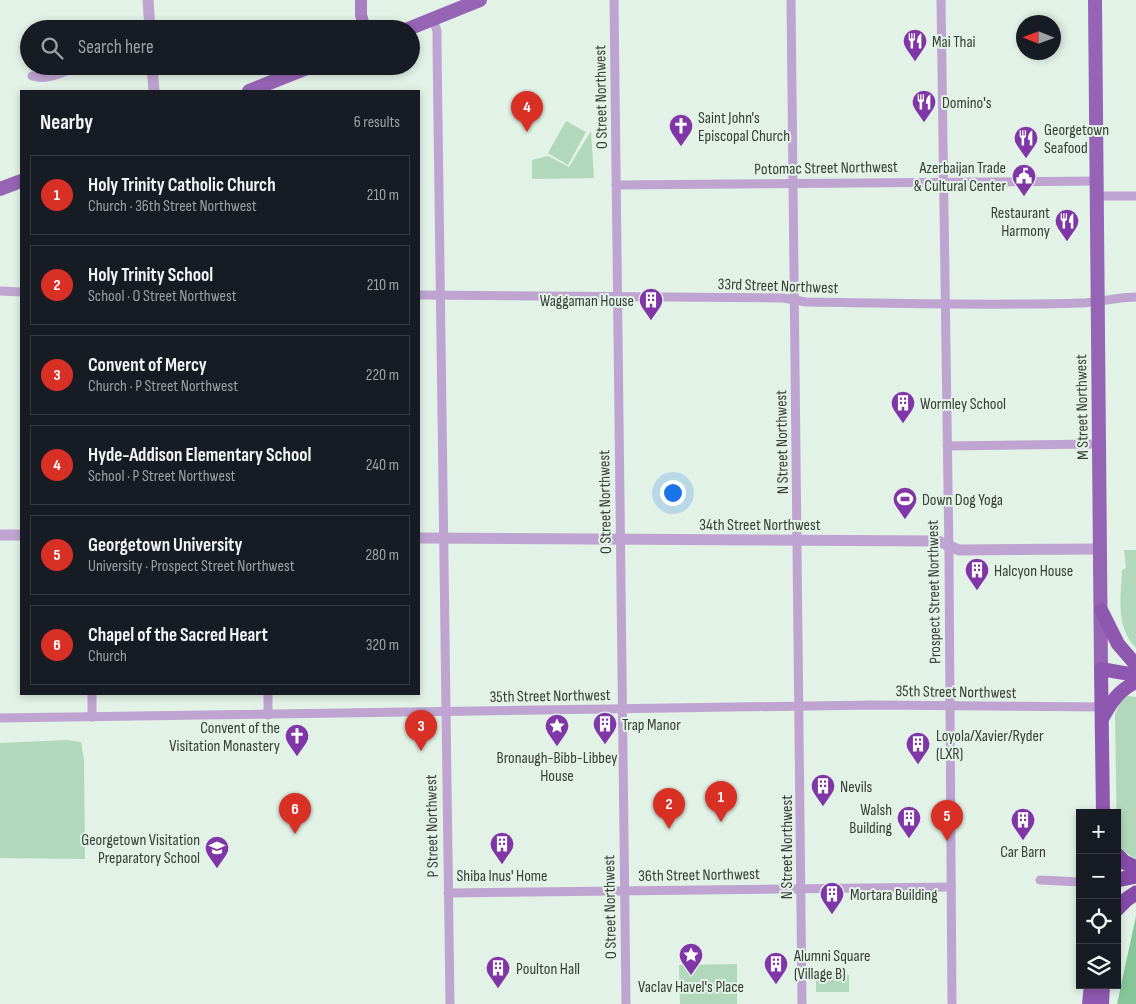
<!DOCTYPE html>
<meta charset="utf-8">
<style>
:root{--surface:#171b24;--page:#20242c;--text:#f1f3f6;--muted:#9ea1a6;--line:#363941;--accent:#d93025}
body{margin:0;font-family:"Sofia Sans Condensed",sans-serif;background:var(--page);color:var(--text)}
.controls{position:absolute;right:15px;bottom:15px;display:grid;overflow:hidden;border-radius:0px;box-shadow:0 2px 8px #0003}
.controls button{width:45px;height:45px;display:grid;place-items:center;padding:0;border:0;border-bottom:1px solid var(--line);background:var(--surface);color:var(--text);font:25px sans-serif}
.compass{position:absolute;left:1016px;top:15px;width:45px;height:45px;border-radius:50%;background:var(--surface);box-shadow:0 2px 8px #0003;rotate:271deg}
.you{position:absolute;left:672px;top:492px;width:18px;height:18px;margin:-12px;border:4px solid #fff;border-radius:50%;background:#1a73e8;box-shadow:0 0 0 8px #1a73e833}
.badge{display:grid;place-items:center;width:32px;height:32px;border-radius:50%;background:var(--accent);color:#fff;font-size:16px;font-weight:700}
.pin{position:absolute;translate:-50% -41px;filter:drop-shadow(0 1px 2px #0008)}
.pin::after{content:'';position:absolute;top:26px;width:18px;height:15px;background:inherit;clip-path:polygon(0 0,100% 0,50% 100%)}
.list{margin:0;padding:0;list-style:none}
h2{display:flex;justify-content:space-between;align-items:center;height:65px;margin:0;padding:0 20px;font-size:21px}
h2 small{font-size:16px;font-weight:400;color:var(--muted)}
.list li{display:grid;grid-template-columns:32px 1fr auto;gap:15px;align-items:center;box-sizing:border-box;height:80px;margin:0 10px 10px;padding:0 10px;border:1px solid var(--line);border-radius:0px}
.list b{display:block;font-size:19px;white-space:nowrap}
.list p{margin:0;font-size:16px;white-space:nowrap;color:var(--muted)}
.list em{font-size:16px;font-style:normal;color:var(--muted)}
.icon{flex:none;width:28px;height:28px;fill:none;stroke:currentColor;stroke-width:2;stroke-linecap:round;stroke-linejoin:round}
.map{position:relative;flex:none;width:1136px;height:1004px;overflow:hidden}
.search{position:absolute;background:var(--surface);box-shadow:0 2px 8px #0003;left:20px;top:20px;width:400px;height:55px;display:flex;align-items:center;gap:12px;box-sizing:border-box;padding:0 18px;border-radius:28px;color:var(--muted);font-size:19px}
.panel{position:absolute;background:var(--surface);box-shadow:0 2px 8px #0003;left:20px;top:90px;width:400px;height:605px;border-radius:0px}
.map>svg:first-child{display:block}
.park{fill:#b1d8bb}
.water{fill:#85c698}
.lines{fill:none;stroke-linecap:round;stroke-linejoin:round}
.minor{stroke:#bfa4d1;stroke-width:9}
.tertiary{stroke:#bfa4d1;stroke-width:11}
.secondary{stroke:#a87fc1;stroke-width:12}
.primary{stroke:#9664b5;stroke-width:14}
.trunk{stroke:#8e58b0;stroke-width:14}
.motorway{stroke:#874baa;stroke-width:15}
.labels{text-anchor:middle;stroke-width:4;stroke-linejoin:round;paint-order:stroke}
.poi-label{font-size:16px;fill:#363c37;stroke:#e2f2e6;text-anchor:start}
.street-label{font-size:16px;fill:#363c37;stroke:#e2f2e6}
</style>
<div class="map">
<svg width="1136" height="1004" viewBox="0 0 1136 1004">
<rect width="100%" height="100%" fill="#e2f2e6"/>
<g class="park">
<path d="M566,121L586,132L568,165L548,153Z"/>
<path d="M591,131L594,178L532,179V160L548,156L569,167Z"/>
<path d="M1124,550H1136V648C1115,626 1121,597 1122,570L1126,568Z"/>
<path d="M1127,696L1136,697V859L1122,851L1117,843L1115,714L1121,700Z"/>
<path d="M67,740L81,742L84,760L85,859L0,858V743Z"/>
<path d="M737,964V1004H680L679,965Z"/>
<path d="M849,975V992H816V976Z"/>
</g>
<path class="water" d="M1136,916V1004H1117Z"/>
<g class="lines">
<g class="minor">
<path d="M614,0L626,1004"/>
<path d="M791,0L802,1004"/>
<path d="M941,0L949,556L952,1004"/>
<path d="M433,19L437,31V46L450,1004"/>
<path d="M32,76C48,81 64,72 78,66"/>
<path d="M616,185L1096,181"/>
<path d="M1096,196H1136"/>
<path d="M0,291L21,292"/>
<path d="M419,295L783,298L806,302C897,303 989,306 1080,303C1098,303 1116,297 1136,297"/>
<path d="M947,446L1099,444"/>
<path d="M92,694V717"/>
<path d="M268,694V715"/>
<path d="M0,718L873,705L1101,707"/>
<path d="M1040,880L1080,882"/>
<path d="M448,893L951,887"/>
</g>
<g class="tertiary">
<path d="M148,0L150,29"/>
<path d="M152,66L154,91"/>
<path d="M0,535H21"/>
<path d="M419,538L938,541L959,550L1100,549"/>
</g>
<path class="secondary" d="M361,0V15L365,29"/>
<g class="primary">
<path d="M1095,0L1101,669"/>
<path d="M408,29L480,0"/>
<path d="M249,91L312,66"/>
<path d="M0,189L21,181"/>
</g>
<g class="trunk">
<path d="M1101,610L1118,644L1136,665"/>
<path d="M1102,719C1111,702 1119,690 1136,682"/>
<path d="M1103,813L1101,669L1136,675"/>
<path d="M1089,1004L1091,985"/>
<path d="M1102,1004L1103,985"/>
</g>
<g class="motorway">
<path d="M1117,855L1124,862L1136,868"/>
<path d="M1117,880L1136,876"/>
<path d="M1117,909L1127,899L1136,893"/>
</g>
</g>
<defs>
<symbol id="restaurant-pin" viewBox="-11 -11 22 30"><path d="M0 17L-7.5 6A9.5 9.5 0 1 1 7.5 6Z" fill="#8036a7" stroke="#e2f2e6"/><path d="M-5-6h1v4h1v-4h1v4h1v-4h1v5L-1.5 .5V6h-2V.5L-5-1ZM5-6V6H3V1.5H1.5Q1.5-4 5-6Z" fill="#fff"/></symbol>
<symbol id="church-pin" viewBox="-11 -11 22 30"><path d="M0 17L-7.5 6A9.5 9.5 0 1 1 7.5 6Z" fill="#8036a7" stroke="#e2f2e6"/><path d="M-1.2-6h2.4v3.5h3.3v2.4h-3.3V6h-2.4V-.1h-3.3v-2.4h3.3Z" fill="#fff"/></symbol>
<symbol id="civic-pin" viewBox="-11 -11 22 30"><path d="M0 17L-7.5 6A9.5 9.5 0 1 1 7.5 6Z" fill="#8036a7" stroke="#e2f2e6"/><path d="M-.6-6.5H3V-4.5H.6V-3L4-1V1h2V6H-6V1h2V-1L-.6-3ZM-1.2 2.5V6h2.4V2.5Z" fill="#fff"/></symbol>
<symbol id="building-pin" viewBox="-11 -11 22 30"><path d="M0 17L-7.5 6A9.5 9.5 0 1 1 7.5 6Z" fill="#8036a7" stroke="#e2f2e6"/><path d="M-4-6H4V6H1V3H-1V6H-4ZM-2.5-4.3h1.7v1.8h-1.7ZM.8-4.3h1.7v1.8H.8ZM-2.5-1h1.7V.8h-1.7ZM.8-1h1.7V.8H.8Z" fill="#fff"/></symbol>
<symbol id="stadium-pin" viewBox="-11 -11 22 30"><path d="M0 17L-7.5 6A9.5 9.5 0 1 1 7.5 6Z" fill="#8036a7" stroke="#e2f2e6"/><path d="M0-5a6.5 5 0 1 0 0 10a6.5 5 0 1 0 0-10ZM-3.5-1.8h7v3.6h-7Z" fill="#fff"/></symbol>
<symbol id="sight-pin" viewBox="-11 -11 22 30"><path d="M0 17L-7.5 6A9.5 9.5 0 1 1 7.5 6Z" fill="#8036a7" stroke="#e2f2e6"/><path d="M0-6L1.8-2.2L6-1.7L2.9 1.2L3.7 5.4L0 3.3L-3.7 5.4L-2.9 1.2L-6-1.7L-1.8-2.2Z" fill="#fff"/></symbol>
<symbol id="school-pin" viewBox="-11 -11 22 30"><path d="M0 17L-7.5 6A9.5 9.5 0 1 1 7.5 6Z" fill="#8036a7" stroke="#e2f2e6"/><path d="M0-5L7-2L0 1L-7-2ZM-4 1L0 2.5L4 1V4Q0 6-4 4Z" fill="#fff"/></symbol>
</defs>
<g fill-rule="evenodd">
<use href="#restaurant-pin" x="901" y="27" width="28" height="38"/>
<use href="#restaurant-pin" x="910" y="88" width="28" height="38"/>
<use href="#church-pin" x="667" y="112" width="28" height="38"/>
<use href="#restaurant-pin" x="1012" y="124" width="28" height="38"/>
<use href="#civic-pin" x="1010" y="162" width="28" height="38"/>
<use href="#restaurant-pin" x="1053" y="207" width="28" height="38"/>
<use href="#building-pin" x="637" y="286" width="28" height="38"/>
<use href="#building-pin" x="889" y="389" width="28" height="38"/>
<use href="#stadium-pin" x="891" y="485" width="28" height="38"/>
<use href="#building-pin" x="963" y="556" width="28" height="38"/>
<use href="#building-pin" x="591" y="710" width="28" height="38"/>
<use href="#sight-pin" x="543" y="712" width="28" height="38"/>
<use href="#church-pin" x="283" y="722" width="28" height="38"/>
<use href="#building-pin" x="904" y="730" width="28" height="38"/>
<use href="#building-pin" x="809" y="772" width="28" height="38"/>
<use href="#building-pin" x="895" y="804" width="28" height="38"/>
<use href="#building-pin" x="1009" y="806" width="28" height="38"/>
<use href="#building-pin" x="488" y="830" width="28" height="38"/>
<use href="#school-pin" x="203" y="834" width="28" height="38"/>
<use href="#building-pin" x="818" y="880" width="28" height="38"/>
<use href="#sight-pin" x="677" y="941" width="28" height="38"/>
<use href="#building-pin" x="762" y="950" width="28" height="38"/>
<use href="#building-pin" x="484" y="954" width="28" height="38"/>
</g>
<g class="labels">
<g class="poi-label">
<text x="932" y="47">Mai Thai</text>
<text x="942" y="108">Domino's</text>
<text x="698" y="123">Saint John's<tspan x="698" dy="18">Episcopal Church</tspan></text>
<text x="1044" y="135">Georgetown<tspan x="1044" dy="18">Seafood</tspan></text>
<text x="1006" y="173" text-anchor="end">Azerbaijan Trade<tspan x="1006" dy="18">&amp; Cultural Center</tspan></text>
<text x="1050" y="218" text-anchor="end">Restaurant<tspan x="1050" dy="18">Harmony</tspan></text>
<text x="634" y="306" text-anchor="end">Waggaman House</text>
<text x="920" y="409">Wormley School</text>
<text x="922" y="505">Down Dog Yoga</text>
<text x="994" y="576">Halcyon House</text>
<text x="622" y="730">Trap Manor</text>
<text x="280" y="733" text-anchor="end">Convent of the<tspan x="280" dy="18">Visitation Monastery</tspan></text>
<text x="936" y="741">Loyola/Xavier/Ryder<tspan x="936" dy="18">(LXR)</tspan></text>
<text x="557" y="763" text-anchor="middle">Bronaugh-Bibb-Libbey<tspan x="557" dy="18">House</tspan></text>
<text x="840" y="792">Nevils</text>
<text x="892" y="815" text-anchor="end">Walsh<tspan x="892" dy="18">Building</tspan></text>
<text x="200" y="845" text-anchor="end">Georgetown Visitation<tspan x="200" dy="18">Preparatory School</tspan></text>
<text x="1023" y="857" text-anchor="middle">Car Barn</text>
<text x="502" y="881" text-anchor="middle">Shiba Inus' Home</text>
<text x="850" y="900">Mortara Building</text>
<text x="794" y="961">Alumni Square<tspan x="794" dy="18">(Village B)</tspan></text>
<text x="516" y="974">Poulton Hall</text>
<text x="691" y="992" text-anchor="middle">Vaclav Havel's Place</text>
</g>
<g class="street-label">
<text transform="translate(600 97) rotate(-91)" y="6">O Street Northwest</text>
<text transform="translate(826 167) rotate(-1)" y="6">Potomac Street Northwest</text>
<text transform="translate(778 285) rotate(2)" y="6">33rd Street Northwest</text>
<text transform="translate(1081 407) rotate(-91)" y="6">M Street Northwest</text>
<text transform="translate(781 442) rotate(-91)" y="6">N Street Northwest</text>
<text transform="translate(604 502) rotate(-91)" y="6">O Street Northwest</text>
<text x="760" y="530">34th Street Northwest</text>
<text transform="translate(933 592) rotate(-91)" y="6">Prospect Street Northwest</text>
<text transform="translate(956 691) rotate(1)" y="6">35th Street Northwest</text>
<text transform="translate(550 695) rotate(-1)" y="6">35th Street Northwest</text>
<text transform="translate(431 826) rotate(-91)" y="6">P Street Northwest</text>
<text transform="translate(786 847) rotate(-90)" y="6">N Street Northwest</text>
<text transform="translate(699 874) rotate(-1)" y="6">36th Street Northwest</text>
<text transform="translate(609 907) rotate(-91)" y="6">O Street Northwest</text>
</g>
</g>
</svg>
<div class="controls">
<button>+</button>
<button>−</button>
<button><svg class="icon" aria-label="locate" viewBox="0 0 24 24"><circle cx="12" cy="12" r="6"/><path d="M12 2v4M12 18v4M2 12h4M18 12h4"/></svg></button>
<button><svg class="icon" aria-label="layers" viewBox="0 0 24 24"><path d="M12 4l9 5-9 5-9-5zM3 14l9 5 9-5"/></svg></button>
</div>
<svg class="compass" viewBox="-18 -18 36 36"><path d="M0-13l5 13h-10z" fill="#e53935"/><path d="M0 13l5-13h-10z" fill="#9ea1a6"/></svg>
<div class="you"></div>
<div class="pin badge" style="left:721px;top:822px">1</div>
<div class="pin badge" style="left:669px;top:829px">2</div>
<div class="pin badge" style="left:421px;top:751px">3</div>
<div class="pin badge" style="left:527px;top:132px">4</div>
<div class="pin badge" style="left:947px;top:841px">5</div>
<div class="pin badge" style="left:295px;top:834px">6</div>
<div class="search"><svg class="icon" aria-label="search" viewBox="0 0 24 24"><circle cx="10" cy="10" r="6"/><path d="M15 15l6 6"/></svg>Search here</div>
<section class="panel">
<h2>Nearby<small>6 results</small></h2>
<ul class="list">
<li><span class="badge">1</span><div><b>Holy Trinity Catholic Church</b><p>Church · 36th Street Northwest</p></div><em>210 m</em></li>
<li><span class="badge">2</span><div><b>Holy Trinity School</b><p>School · O Street Northwest</p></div><em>210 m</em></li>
<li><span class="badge">3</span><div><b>Convent of Mercy</b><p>Church · P Street Northwest</p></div><em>220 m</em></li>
<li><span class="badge">4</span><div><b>Hyde-Addison Elementary School</b><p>School · P Street Northwest</p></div><em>240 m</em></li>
<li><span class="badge">5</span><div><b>Georgetown University</b><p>University · Prospect Street Northwest</p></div><em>280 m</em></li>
<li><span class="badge">6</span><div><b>Chapel of the Sacred Heart</b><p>Church</p></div><em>320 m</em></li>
</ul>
</section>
</div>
